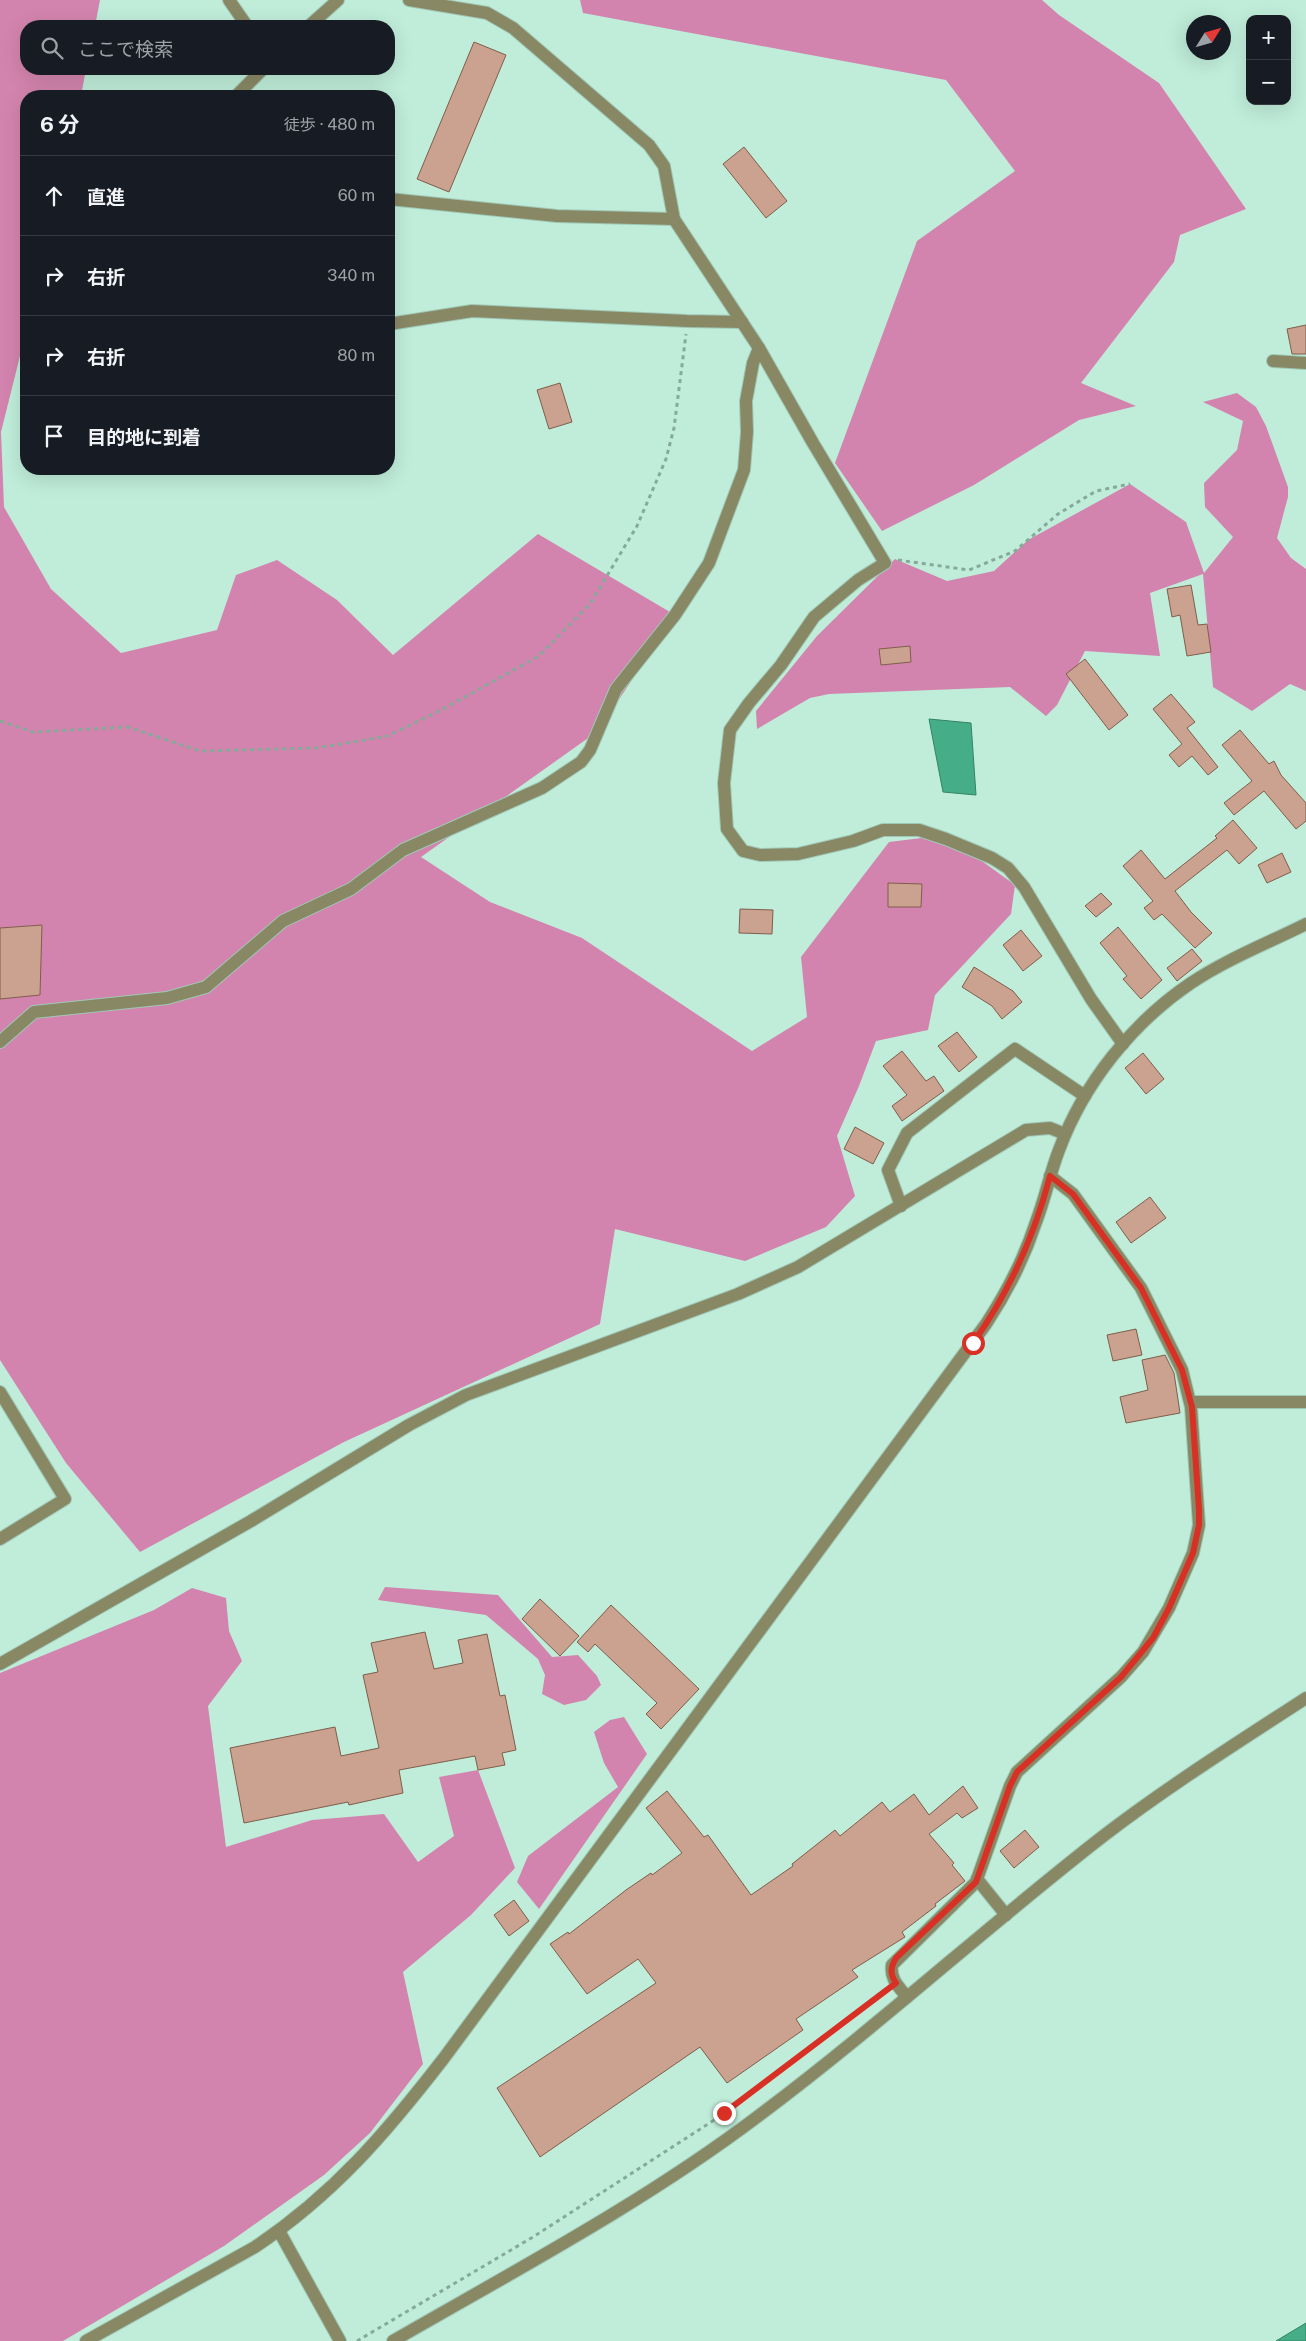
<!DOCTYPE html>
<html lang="ja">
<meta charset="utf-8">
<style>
:root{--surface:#171b24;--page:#20242c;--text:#f1f3f6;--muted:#9ea1a6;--line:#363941}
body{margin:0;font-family:"Public Sans","Noto Sans JP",sans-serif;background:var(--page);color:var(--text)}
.controls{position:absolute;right:15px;top:15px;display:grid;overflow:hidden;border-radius:10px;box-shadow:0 5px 20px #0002}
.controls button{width:45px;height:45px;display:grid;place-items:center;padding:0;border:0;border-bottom:1px solid var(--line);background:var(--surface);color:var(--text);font:25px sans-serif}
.compass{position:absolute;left:1186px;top:15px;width:45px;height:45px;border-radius:50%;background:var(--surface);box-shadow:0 5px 20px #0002;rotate:53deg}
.stop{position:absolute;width:15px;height:15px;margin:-11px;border:4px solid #d93025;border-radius:50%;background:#fff}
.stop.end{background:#d93025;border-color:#fff;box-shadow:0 1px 5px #0008}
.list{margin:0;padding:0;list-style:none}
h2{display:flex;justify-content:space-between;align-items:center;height:65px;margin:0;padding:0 20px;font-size:21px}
h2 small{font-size:16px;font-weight:400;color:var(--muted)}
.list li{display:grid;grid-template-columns:32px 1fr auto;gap:15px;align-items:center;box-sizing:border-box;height:80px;padding:0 20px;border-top:1px solid var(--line)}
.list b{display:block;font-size:19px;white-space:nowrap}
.list em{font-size:16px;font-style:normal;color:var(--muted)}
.icon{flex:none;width:28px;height:28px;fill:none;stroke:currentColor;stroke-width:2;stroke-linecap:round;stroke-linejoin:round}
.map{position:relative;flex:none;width:1306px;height:2341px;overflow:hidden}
.search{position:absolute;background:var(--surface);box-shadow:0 5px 20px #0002;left:20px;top:20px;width:375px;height:55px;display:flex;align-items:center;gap:12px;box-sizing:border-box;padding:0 18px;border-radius:20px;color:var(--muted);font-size:19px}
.panel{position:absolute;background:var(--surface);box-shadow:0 5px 20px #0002;left:20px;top:90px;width:375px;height:385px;border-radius:20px}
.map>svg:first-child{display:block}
.forest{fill:#d384ae}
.water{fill:#45ae89;stroke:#348367}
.building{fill:#caa28f;stroke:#805d4b}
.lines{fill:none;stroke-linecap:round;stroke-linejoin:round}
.minor-casing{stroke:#9fc8b6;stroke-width:14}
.path{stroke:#85aa9a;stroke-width:3;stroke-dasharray:4 4;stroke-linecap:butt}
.minor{stroke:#898865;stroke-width:12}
.route{stroke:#d93025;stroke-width:6}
</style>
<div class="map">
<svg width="1306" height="2341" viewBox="0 0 1306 2341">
<rect width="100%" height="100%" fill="#bfedd9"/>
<g class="forest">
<path d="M0,0H100L95,26H26V69H86L81,96H26V332L1,432L4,507L51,589L121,653L217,630L236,575L277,560L337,600L393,655L538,534L675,615L598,731L421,857L490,902L582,938L752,1051L807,1017L801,957L889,842L946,835L1015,885L1011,914L935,995L928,1030L876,1041L859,1086L837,1136L855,1196L826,1227L745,1261L615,1229L600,1324L344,1442L140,1552L66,1463L0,1360Z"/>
<path d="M580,0H1042L1059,15L1159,83L1246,209L1180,235L1174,262L1081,383L1136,406L1079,420L974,485L882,531L835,463L917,241L1015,171L946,80L583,13Z"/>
<path d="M1237,393L1256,407L1266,426L1288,487V497L1277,538L1291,558L1306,569V691L1290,684L1252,711L1213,687L1203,574L1150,593L1160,656L1085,651L1057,705L1046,716L1010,687L829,694L810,698L757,729L756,711L817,636L895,559L947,581L994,571L1028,540L1130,484L1186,522L1204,573L1233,537L1205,507L1204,483L1237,450L1243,421L1203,402Z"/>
<path d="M385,1587L498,1595L552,1657L578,1655L597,1676L601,1685L586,1700L564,1705L542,1694L545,1675L538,1659L486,1615L378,1600Z"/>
<path d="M192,1588L226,1598L229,1631L242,1661L208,1706L226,1847L312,1820L384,1814L418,1862L454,1836L439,1777L478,1770L515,1868L471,1915L403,1972L423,2064L370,2133L324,2175L224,2246L63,2341H0V1673L154,1610Z"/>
<path d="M624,1717L647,1754L539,1909L517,1882L528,1856L618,1787L604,1763L594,1732L610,1720Z"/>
</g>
<g class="water">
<path d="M929,719L971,723L976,795L943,792Z"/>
<path d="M1306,2323V2341H1276Z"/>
</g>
<g class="building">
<path d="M474,42L506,55L449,192L417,179Z"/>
<path d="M744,147L787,201L766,218L723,164Z"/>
<path d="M1306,325V354H1292L1287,329Z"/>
<path d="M560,383L572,422L549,429L537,390Z"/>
<path d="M1191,585L1198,625L1207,624L1211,652L1187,656L1180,615L1172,617L1167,589Z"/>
<path d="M910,646L911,662L881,665L879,649Z"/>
<path d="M1085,659L1128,715L1109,730L1066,674Z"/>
<path d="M1171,694L1195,722L1187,728L1218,767L1208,775L1192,756L1179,767L1169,755L1182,744L1153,709Z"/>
<path d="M1240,730L1269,764L1274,761L1281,775L1306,803V821L1296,829L1264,791L1234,815L1224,803L1252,781L1222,745Z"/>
<path d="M1233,820L1257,848L1239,864L1227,850L1175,891L1191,912L1212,933L1195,948L1162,914L1154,920L1144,908L1153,901L1123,866L1141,850L1165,879L1217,838L1215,836Z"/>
<path d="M1282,853L1291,872L1267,883L1258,865Z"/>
<path d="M888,883L922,884L921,907H888Z"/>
<path d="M1101,893L1112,904L1096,917L1085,906Z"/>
<path d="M740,909L773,910L772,934L739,933Z"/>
<path d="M42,925L40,995L0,999V928Z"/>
<path d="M1118,927L1162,980L1141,999L1123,979L1127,976L1100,943Z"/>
<path d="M1021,930L1042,956L1023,971L1003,945Z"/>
<path d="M1192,949L1202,961L1177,981L1167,968Z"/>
<path d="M974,967L1013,991L1022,1002L1002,1019L992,1006L962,987Z"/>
<path d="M957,1032L977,1057L959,1072L938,1046Z"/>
<path d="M902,1051L926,1081L934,1076L944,1091L902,1121L892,1106L907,1095L883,1066Z"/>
<path d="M1143,1053L1164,1079L1146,1094L1125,1068Z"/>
<path d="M855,1127L884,1143L873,1164L844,1149Z"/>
<path d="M1150,1197L1166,1218L1131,1243L1116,1222Z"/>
<path d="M1136,1329L1142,1355L1113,1361L1107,1335Z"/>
<path d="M1165,1355L1174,1373L1180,1413L1126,1423L1120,1397L1148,1390L1142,1360Z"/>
<path d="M540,1599L579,1636L560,1656L522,1619Z"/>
<path d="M611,1605L699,1689L661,1729L646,1714L657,1703L595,1644L588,1652L577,1642Z"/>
<path d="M425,1632L434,1669L463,1663L458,1640L487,1634L500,1696L505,1695L516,1750L502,1753L505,1765L478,1770L475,1756L399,1770L403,1793L349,1805L348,1802L244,1823L230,1748L335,1727L341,1756L379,1748L363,1675L378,1672L371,1643Z"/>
<path d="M963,1786L978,1808L962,1818L957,1813L929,1834L954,1863L952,1865L965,1881L935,1904L936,1906L902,1932L905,1937L852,1970L858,1977L796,2019L803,2030L727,2083L700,2047L540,2157L497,2088L656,1983L638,1959L587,1994L550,1944L568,1932L569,1934L626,1890L651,1873L652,1875L682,1853L646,1808L667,1791L704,1837L708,1835L751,1895L793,1866L792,1864L835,1830L840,1836L882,1802L890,1812L914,1794L929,1815Z"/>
<path d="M1025,1830L1039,1847L1014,1868L1000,1851Z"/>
<path d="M514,1900L529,1921L509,1936L494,1915Z"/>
</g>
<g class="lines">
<defs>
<g id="minor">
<path d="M229,0L247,26"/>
<path d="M409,0L487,13L513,28L649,145L664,166L674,219L759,348L813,443L885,563L858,580L814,617L781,665L749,703L730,730L724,783L727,829L743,851L760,855L798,854L853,841L883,830H919L946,839L992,858L1008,868L1024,887L1091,999L1123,1044"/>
<path d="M309,26L338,0"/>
<path d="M236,96L263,69"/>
<path d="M389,199L557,216L674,219"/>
<path d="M389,324L472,311L687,321L742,322"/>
<path d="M1273,361L1306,363"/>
<path d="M0,1042L34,1012L167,998L206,987L283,921L351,889L403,850L542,788L581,762L590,750L616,689L675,615L709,563L744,470L747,432L746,401L753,363L759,348"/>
<path d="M901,1206L888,1170L907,1133L1015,1049L1085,1096"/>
<path d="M0,1392L65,1499L0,1539"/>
<path d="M1191,1402H1306"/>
<path d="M0,1664L251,1521L409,1425L466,1395L738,1294L798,1267L1026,1130L1050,1128L1065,1134"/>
<path d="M977,1879L1006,1915"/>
<path d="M907,1997C898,1986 890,1979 892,1965L976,1882L1010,1786L1017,1772L1121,1677L1143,1652L1169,1608L1193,1553L1199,1525L1191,1407L1182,1370L1141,1288L1073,1194L1050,1176"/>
<path d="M279,2231L340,2341"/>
<path d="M86,2341L255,2247C334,2194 386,2133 444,2058L986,1324C1007,1292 1024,1259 1036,1222C1045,1199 1050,1173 1059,1150C1084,1083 1132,1023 1191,983C1227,959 1268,943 1306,924"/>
<path d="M393,2341C516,2270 643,2203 757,2117C875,2029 985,1928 1102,1837C1167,1787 1237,1743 1306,1698"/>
</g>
</defs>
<use href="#minor" class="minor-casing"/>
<g class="path">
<path d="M898,560L969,570L1015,551L1058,514L1096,491L1130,484"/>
<path d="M0,721L33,732L128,727L200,751L316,748L388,736L443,709L539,656L590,604L637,526L666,459L674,428L686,334"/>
<path d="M357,2341L533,2237L725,2113L884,1990"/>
</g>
<use href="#minor" class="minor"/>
</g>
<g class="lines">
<path class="route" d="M724,2113L896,1983C890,1974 890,1968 896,1958L976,1882L1010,1786L1017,1772L1121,1677L1153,1638L1169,1608L1193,1553L1199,1525V1510L1192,1407L1182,1370L1141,1288L1073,1194L1050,1176C1034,1237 1010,1291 973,1343"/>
</g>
</svg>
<div class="controls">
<button>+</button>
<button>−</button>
</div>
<svg class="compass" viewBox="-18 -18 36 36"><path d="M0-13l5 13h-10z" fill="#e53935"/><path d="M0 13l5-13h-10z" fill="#9ea1a6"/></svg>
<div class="stop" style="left:973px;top:1343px"></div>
<div class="stop end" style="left:724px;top:2113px"></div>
<div class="search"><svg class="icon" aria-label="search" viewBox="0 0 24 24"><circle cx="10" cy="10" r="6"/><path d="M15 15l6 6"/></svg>ここで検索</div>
<section class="panel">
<h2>6 分<small>徒歩 · 480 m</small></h2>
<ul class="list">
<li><svg class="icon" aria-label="ahead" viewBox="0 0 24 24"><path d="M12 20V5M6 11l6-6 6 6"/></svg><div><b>直進</b></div><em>60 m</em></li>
<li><svg class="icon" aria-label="right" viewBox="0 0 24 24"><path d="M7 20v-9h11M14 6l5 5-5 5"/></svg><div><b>右折</b></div><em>340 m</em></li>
<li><svg class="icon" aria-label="right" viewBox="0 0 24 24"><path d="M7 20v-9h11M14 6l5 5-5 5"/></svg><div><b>右折</b></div><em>80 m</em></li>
<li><svg class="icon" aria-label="arrive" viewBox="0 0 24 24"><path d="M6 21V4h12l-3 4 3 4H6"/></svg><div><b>目的地に到着</b></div></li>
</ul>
</section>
</div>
